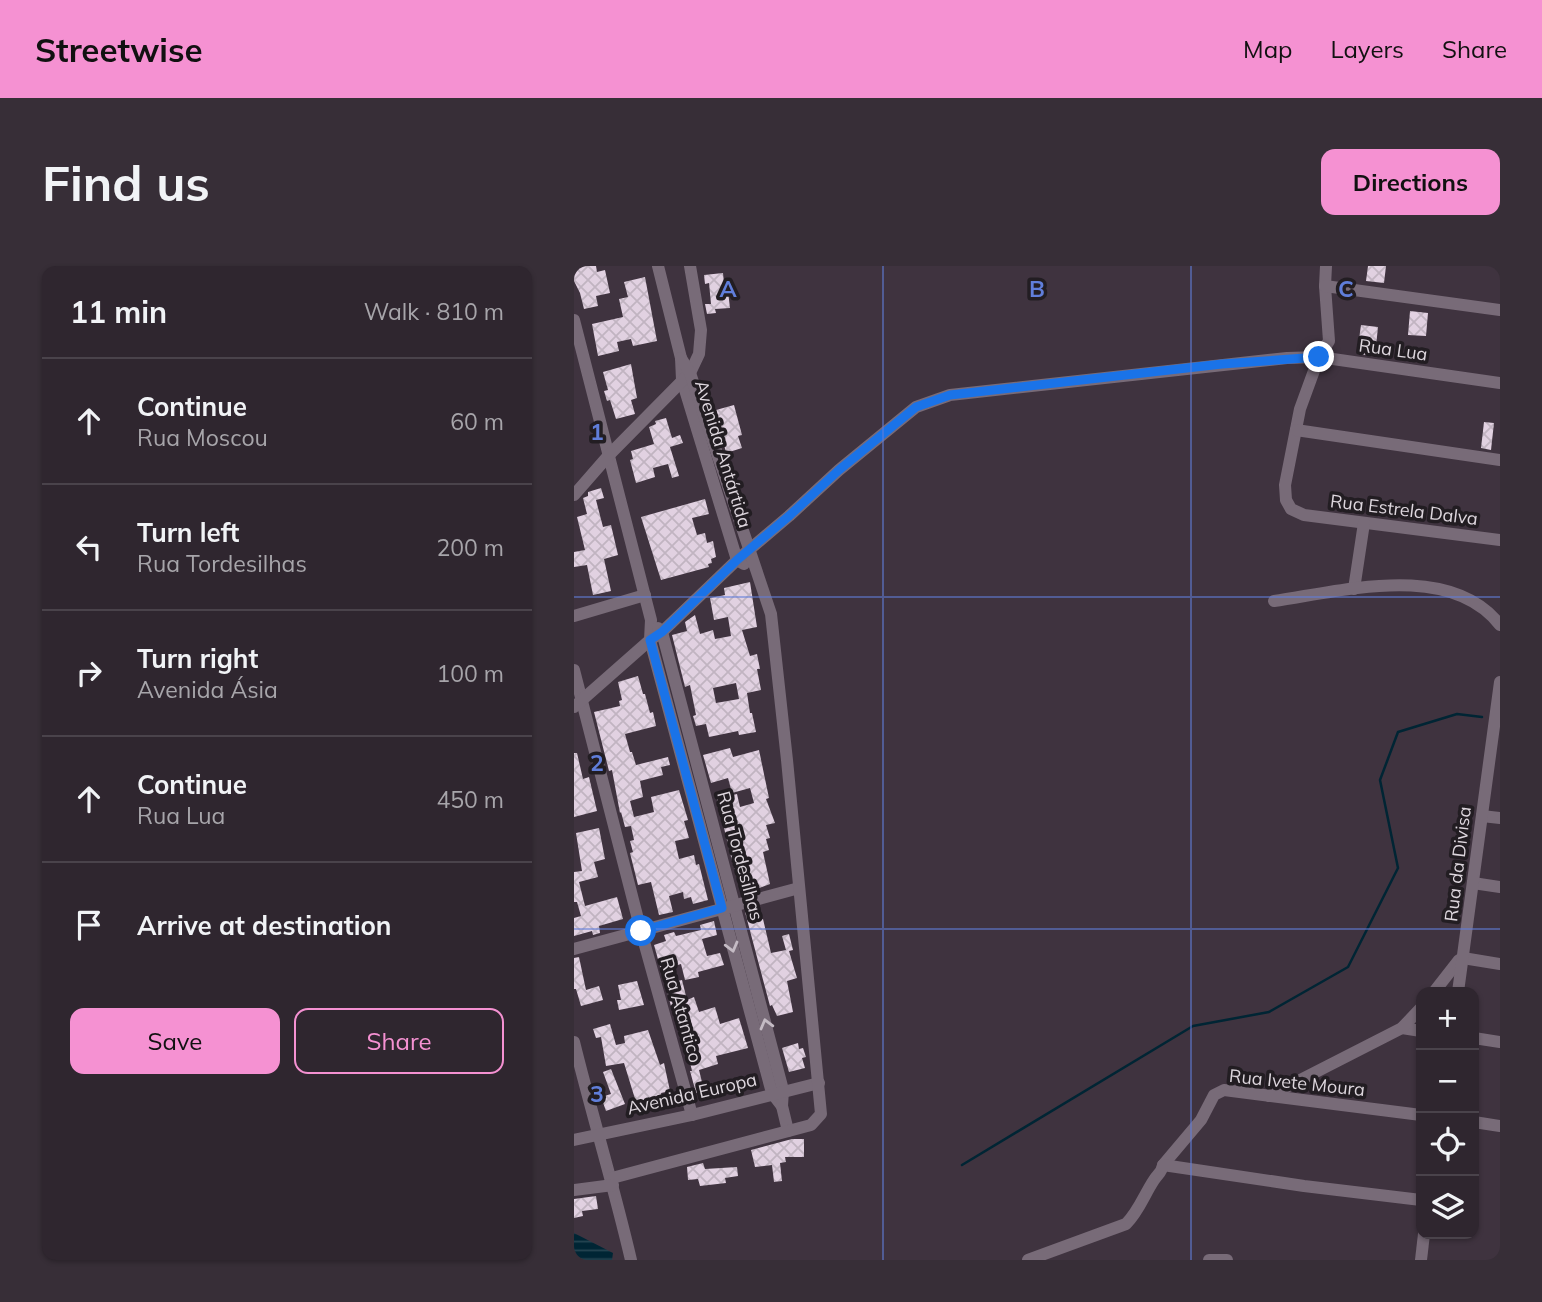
<!DOCTYPE html>
<meta charset="utf-8">
<style>
:root{--surface:#2f262f;--page:#372e37;--text:#f1f3f6;--muted:#a7a5aa;--line:#4a434b;--accent:#f591d2}
body{margin:0;font-family:Mulish,sans-serif;background:var(--page);color:var(--text)}
.controls{position:absolute;right:21px;bottom:21px;display:grid;overflow:hidden;border-radius:14px;box-shadow:0 2px 5px #0004}
.controls button{width:63px;height:63px;display:grid;place-items:center;padding:0;border:0;border-bottom:2px solid var(--line);background:var(--surface);color:var(--text);font:35px sans-serif}
.stop{position:absolute;width:21px;height:21px;margin:-16px;border:5px solid #1a73e8;border-radius:50%;background:#fff}
.stop.end{background:#1a73e8;border-color:#fff;box-shadow:0 2px 7px #0008}
.list{margin:0;padding:0;list-style:none}
h2{display:flex;justify-content:space-between;align-items:center;height:91px;margin:0;padding:0 28px;font-size:30px}
h2 small{font-size:23px;font-weight:400;color:var(--muted)}
.list li{display:grid;grid-template-columns:46px 1fr auto;gap:21px;align-items:center;box-sizing:border-box;height:126px;padding:0 28px;border-top:2px solid var(--line)}
.list b{display:block;font-size:26px;white-space:nowrap}
.list p{margin:0;font-size:23px;white-space:nowrap;color:var(--muted)}
.list em{font-size:23px;font-style:normal;color:var(--muted)}
.actions{display:flex;gap:14px;padding:21px 28px}
.actions a{flex:1;padding:16px 0;border:2px solid var(--accent);border-radius:14px;text-align:center;font-size:24px;color:var(--accent)}
.actions .main{background:var(--accent);color:#111}
.icon{flex:none;width:38px;height:38px;fill:none;stroke:currentColor;stroke-width:2;stroke-linecap:round;stroke-linejoin:round}
.map{position:relative;flex:none;width:926px;height:994px;overflow:hidden;border-radius:14px}
header{display:flex;align-items:center;gap:42px;box-sizing:border-box;height:98px;padding:0 35px;background:var(--accent);color:#111}
header strong{font-size:33px}
nav{display:flex;gap:38px;margin-inline-start:auto;font-size:24px}
.intro{display:flex;align-items:center;justify-content:space-between;box-sizing:border-box;height:168px;padding:0 42px}
h1{margin:0;font-size:49px}
.button{padding:18px 32px;border-radius:14px;background:var(--accent);color:#111;font-size:24px;font-weight:700}
main{display:flex;gap:42px;padding:0 42px}
aside{flex:1;background:var(--surface);border-radius:14px;box-shadow:0 2px 5px #0004}
.map>svg:first-child{display:block}
.water{fill:url(#water-rules)}
.lines{fill:none;stroke-linecap:round;stroke-linejoin:round}
.stream{stroke:#002534;stroke-width:2.5}
.building{fill:url(#building-cross-hatch);fill-rule:evenodd}
.minor{stroke:#786b78;stroke-width:12}
.oneway{stroke:#c4bbc4}
.route{stroke:#1a73e8;stroke-width:9}
.grid{fill:none;stroke:#607eda;stroke-width:2;stroke-opacity:0.55}
.labels{text-anchor:middle;stroke-width:7;stroke-linejoin:round;paint-order:stroke}
.street-label{font-size:18px;fill:#ddd6dd;stroke:#221d22}
.grid-label{font-size:23px;text-anchor:middle;font-weight:bold;fill:#607eda;stroke:#221d22;stroke-width:7;stroke-linejoin:round;paint-order:stroke}
</style>
<header>
<strong>Streetwise</strong>
<nav><a>Map</a><a>Layers</a><a>Share</a></nav>
</header>
<div class="intro"><h1>Find us</h1><a class="button">Directions</a></div>
<main>
<aside>
<h2>11 min<small>Walk · 810 m</small></h2>
<ul class="list">
<li><svg class="icon" aria-label="ahead" viewBox="0 0 24 24"><path d="M12 20V5M6 11l6-6 6 6"/></svg><div><b>Continue</b><p>Rua Moscou</p></div><em>60 m</em></li>
<li><svg class="icon" aria-label="left" viewBox="0 0 24 24"><path d="M17 20v-9H6M10 6l-5 5 5 5"/></svg><div><b>Turn left</b><p>Rua Tordesilhas</p></div><em>200 m</em></li>
<li><svg class="icon" aria-label="right" viewBox="0 0 24 24"><path d="M7 20v-9h11M14 6l5 5-5 5"/></svg><div><b>Turn right</b><p>Avenida Ásia</p></div><em>100 m</em></li>
<li><svg class="icon" aria-label="ahead" viewBox="0 0 24 24"><path d="M12 20V5M6 11l6-6 6 6"/></svg><div><b>Continue</b><p>Rua Lua</p></div><em>450 m</em></li>
<li><svg class="icon" aria-label="arrive" viewBox="0 0 24 24"><path d="M6 21V4h12l-3 4 3 4H6"/></svg><div><b>Arrive at destination</b></div></li>
</ul>
<div class="actions"><a class="main">Save</a><a>Share</a></div>
</aside>
<div class="map">
<svg width="926" height="994" viewBox="0 0 926 994">
<defs>
<pattern id="water-rules" width="6" height="5" patternUnits="userSpaceOnUse" patternTransform="scale(1.75)"><rect width="6" height="5" fill="#002534"/><path d="M0 2.5h6" fill="none" stroke="#254451"/></pattern>
<pattern id="building-cross-hatch" width="8" height="8" patternUnits="userSpaceOnUse" patternTransform="scale(1.75)"><rect width="8" height="8" fill="#e1d1e1"/><path d="M0 0l8 8M0 8l8-8" fill="none" stroke="#c1b4c1"/></pattern>
</defs>
<rect width="100%" height="100%" fill="#3f333f"/>
<path class="water" d="M0,967L39,987L38,994H0Z"/>
<g class="lines">
<path class="stream" d="M388,899L619,760L695,746L774,701L824,602L806,514L824,466L883,448L908,451"/>
</g>
<g class="building">
<path d="M0,0H22L23,6L31,4L36,27L22,30L24,40L10,43L6,27L0,15Z"/>
<path d="M794,0H812L810,17L792,15Z"/>
<path d="M149,7L150,17H153L156,42L141,43L142,47L133,48L131,38H137L135,17L131,18L130,9Z"/>
<path d="M71,11L83,75L59,80L57,73L43,76L45,85L24,90L18,58L49,51L45,33L54,31L50,16Z"/>
<path d="M836,45L854,47L852,70L834,69Z"/>
<path d="M787,59L804,61L801,90L783,88Z"/>
<path d="M57,98L63,132L57,134L61,148L42,153L36,134L33,135L30,125L34,124L29,106Z"/>
<path d="M160,139L168,169L164,170L168,182L152,187L142,144Z"/>
<path d="M92,152L98,172L106,169L109,177L96,181L105,210L98,212L94,198L79,202L81,211L62,217L56,194L59,193L57,185L80,178L75,161L82,158L81,155Z"/>
<path d="M910,156L920,157L917,184L907,182Z"/>
<path d="M27,222L30,232L22,234L29,261L37,259L44,289L30,293L37,325L19,329L13,299L0,301V286L11,284L3,251L13,248L9,232L14,230V226Z"/>
<path d="M131,233L135,248L118,252L123,269L131,267L133,277L139,275L142,291L137,293L138,297L134,298L135,301L87,314L67,251Z"/>
<path d="M176,316L183,361L168,364L176,390L183,388L186,403H183L187,424L173,427L176,447H178L182,466L165,469L164,465L135,471L132,458L122,460L119,450L122,449L116,419L111,421L98,369L113,365L111,356L121,349L126,368L139,364L141,373L157,370L154,351L140,354L136,332L151,329L150,322ZM162,417L165,433L142,437L139,422Z"/>
<path d="M64,410L69,428H71L76,447L79,446L82,460L51,468L56,486H58L62,499L94,491L96,499L87,501L89,509L66,515L69,531L56,535L60,551L80,546L77,531L105,524L114,554L110,555L115,572L101,575L105,593L120,589L122,599L125,598L134,634L119,638L117,631L110,633L109,626L95,630L99,646L85,649L77,616L64,619L56,587L59,586L56,575L60,574L57,560L51,561L47,546L46,547L38,504L35,505L20,446L46,440L45,435L48,434L44,416Z"/>
<path d="M156,482L159,491L185,484L195,532L192,533L201,557L192,559L196,572L192,573L195,584L189,586L196,618L172,627L168,608L163,610L158,595L143,533L163,528L166,541L180,537L176,522L158,527L154,512L137,517L129,489Z"/>
<path d="M0,487H3L9,513L15,511L23,545L0,551Z"/>
<path d="M25,562L31,593L20,596L24,611L5,616L11,640L43,631L49,653L25,660L26,667L19,669L18,665L0,670V652L7,650L3,636H0V606L8,605L2,567Z"/>
<path d="M179,644L182,655L189,653L197,687L212,684L208,670L215,668L219,684L215,685L223,712L213,715L219,746L203,750L198,739L196,740L171,646Z"/>
<path d="M140,655L143,669L128,673L133,690L146,687L150,699L124,706L125,711L111,714L107,698L87,704L80,679L92,675L90,669L100,666L102,670L127,664L126,659Z"/>
<path d="M5,691L12,724L25,720L29,734L7,740L2,723H0V692Z"/>
<path d="M108,714L113,734L120,731L125,746L141,741L146,758L165,752L174,782L142,790L144,798L125,804L130,824L122,827L116,805H118L114,788L119,787L113,765L108,766L104,750L100,751L91,718Z"/>
<path d="M63,715L70,739L45,744L43,734H47L44,719Z"/>
<path d="M36,758L42,779L51,777L50,770L74,764L86,799L90,797L96,825L87,827L89,836L82,837L84,842L65,846L50,797L32,800L27,771L22,772L19,763Z"/>
<path d="M224,777L225,783L229,782L232,791L228,792L231,802L215,806L208,782Z"/>
<path d="M37,803L51,838L32,845L27,831L37,828L29,806Z"/>
<path d="M218,873H230V891H211L212,896L206,897L208,915L200,916L198,899L181,901L177,884Z"/>
<path d="M129,897L131,903L163,901L164,910L151,912L152,917L126,920L124,913L114,914L113,901Z"/>
<path d="M22,930L24,943L8,945L9,950L0,952V933Z"/>
</g>
<g class="lines">
<g class="minor">
<path d="M84,0L107,92L108,114L163,294L170,298"/>
<path d="M752,0L751,20L755,75L745,91L726,143L711,219L712,234L717,243L730,249L926,274"/>
<path d="M751,20L926,44"/>
<path d="M0,54L77,354L76,374L198,827L208,840"/>
<path d="M722,164L926,194"/>
<path d="M0,229L35,189L116,107L125,88L127,64L116,0"/>
<path d="M780,323L790,257"/>
<path d="M700,335C769,325 876,295 926,359"/>
<path d="M0,350L71,329"/>
<path d="M84,362L88,366L209,824L208,840L214,865"/>
<path d="M0,404L67,665L118,849"/>
<path d="M0,441L76,374L88,366L163,294L215,250L265,204L342,141L376,129L713,92L745,91L926,117"/>
<path d="M908,550L926,552"/>
<path d="M899,617L926,621"/>
<path d="M0,683L225,622"/>
<path d="M860,726L885,694L889,692L926,698"/>
<path d="M884,726L926,416"/>
<path d="M828,762L847,765"/>
<path d="M900,772L926,776"/>
<path d="M0,776C18,849 40,921 57,994"/>
<path d="M695,830L828,762L847,742"/>
<path d="M900,856L926,860"/>
<path d="M0,874L118,849L245,817"/>
<path d="M589,899L627,854L640,829L650,824L847,849"/>
<path d="M38,912L237,859L247,848L213,494L197,348L116,107L107,92"/>
<path d="M0,924L39,919"/>
<path d="M454,994L552,958C565,945 570,929 580,914C584,908 588,906 589,899L730,920L847,934"/>
<path d="M635,994H653"/>
<path d="M847,994L850,968"/>
</g>
</g>
<defs><path id="oneway-chevron" d="M-2-3.5L2.5 0L-2 3.5" fill="none" stroke-width="1.6" stroke-linecap="round" stroke-linejoin="round" transform="scale(1.75)"/></defs>
<g class="oneway">
<use href="#oneway-chevron" transform="translate(158 681) rotate(75)"/>
<use href="#oneway-chevron" transform="translate(192 758) rotate(-105)"/>
</g>
<g class="lines">
<path class="route" d="M67,665L148,642L76,374L88,366L163,294L215,250L265,204L342,141L376,129L648,98L745,91"/>
</g>
<path class="grid" d="M309,0V994M617,0V994M0,331H926M0,663H926"/>
<g class="labels">
<g class="street-label">
<text transform="translate(819 84) rotate(8)" y="6">Rua Lua</text>
<text transform="translate(149 188) rotate(73)" y="6">Avenida Antártida</text>
<text transform="translate(830 244) rotate(7)" y="6">Rua Estrela Dalva</text>
<text transform="translate(166 590) rotate(75)" y="6">Rua Tordesilhas</text>
<text transform="translate(884 598) rotate(-83)" y="6">Rua da Divisa</text>
<text transform="translate(107 744) rotate(74)" y="6">Rua Atantico</text>
<text transform="translate(723 817) rotate(6)" y="6">Rua Ivete Moura</text>
<text transform="translate(118 828) rotate(-13)" y="6">Avenida Europa</text>
</g>
</g>
<g class="grid-label">
<text x="154" y="31">A</text>
<text x="463" y="31">B</text>
<text x="772" y="31">C</text>
<text x="23" y="174">1</text>
<text x="23" y="505">2</text>
<text x="23" y="836">3</text>
</g>
</svg>
<div class="controls">
<button>+</button>
<button>−</button>
<button><svg class="icon" aria-label="locate" viewBox="0 0 24 24"><circle cx="12" cy="12" r="6"/><path d="M12 2v4M12 18v4M2 12h4M18 12h4"/></svg></button>
<button><svg class="icon" aria-label="layers" viewBox="0 0 24 24"><path d="M12 4l9 5-9 5-9-5zM3 14l9 5 9-5"/></svg></button>
</div>
<div class="stop" style="left:67px;top:665px"></div>
<div class="stop end" style="left:745px;top:91px"></div>
</div>
</main>
